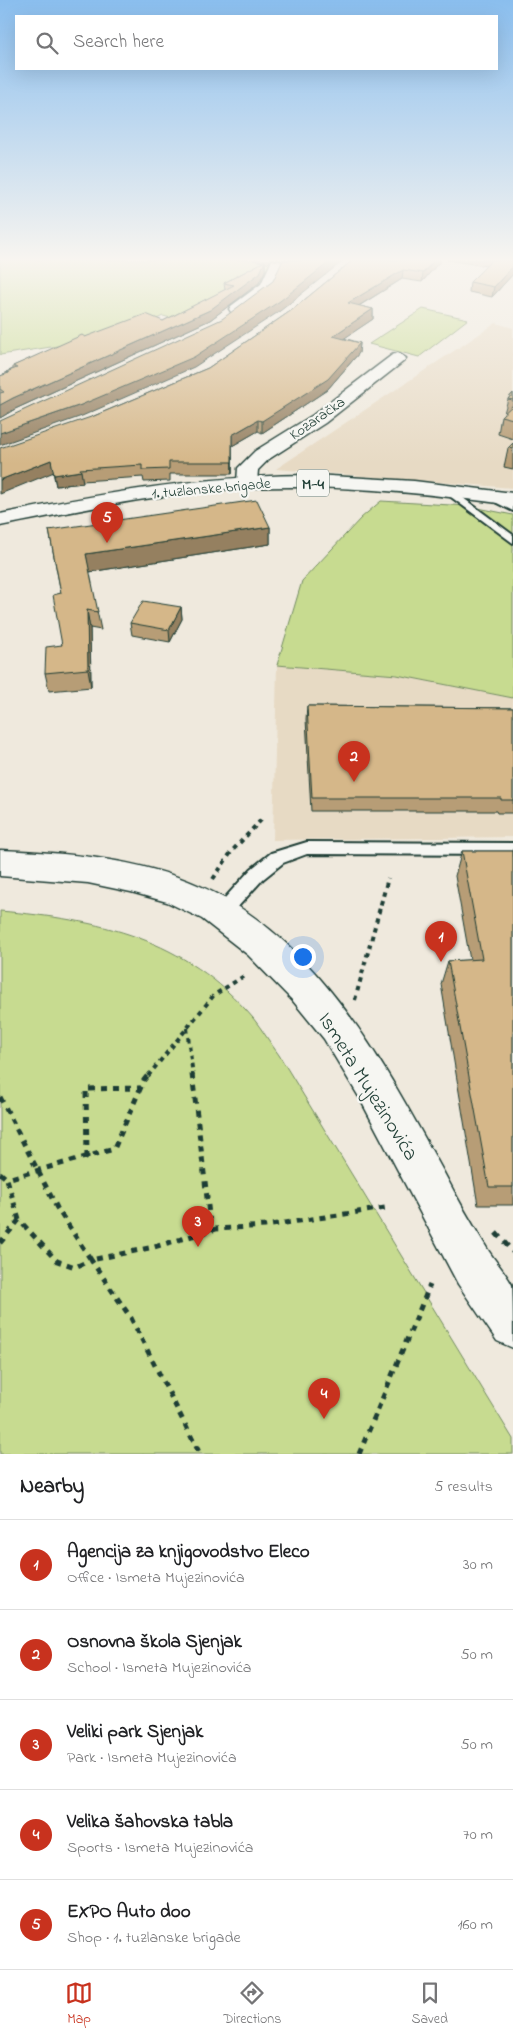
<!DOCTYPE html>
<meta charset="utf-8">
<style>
:root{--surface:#fff;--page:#f6f6f6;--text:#202124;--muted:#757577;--line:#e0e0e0;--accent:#c8321e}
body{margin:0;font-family:"Indie Flower",sans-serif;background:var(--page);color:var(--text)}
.you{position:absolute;left:302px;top:956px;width:18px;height:18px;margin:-12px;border:4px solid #fff;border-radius:50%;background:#1a73e8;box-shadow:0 0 0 8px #1a73e833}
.badge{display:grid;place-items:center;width:32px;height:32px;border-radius:50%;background:var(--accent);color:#fff;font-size:16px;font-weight:700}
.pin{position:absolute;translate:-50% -41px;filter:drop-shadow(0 1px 2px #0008)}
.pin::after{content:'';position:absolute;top:26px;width:18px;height:15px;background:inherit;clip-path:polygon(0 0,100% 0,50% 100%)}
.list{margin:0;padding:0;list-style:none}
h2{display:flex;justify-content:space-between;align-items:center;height:65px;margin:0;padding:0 20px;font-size:21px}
h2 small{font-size:16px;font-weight:400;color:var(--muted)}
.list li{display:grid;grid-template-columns:32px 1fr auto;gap:15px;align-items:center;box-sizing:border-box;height:90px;padding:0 20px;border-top:1px solid var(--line)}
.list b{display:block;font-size:19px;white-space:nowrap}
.list p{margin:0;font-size:16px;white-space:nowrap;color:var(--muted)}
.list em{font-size:16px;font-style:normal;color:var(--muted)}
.icon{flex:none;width:28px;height:28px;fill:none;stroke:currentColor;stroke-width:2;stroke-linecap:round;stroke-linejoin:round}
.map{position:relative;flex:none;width:513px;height:1454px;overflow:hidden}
.search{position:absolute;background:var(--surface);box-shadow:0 5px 20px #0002;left:15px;right:15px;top:15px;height:55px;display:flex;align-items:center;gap:12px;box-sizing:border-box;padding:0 18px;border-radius:0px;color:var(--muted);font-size:19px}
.sheet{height:515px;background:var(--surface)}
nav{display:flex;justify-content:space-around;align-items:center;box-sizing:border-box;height:70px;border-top:1px solid var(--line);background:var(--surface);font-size:14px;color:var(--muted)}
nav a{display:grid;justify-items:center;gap:2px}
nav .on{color:var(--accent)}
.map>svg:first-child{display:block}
.built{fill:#e7dac4}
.green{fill:#c7db90;stroke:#738c62}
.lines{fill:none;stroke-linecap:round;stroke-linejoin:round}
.service-casing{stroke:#1f3d34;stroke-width:4}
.minor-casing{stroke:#1f3d34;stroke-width:3}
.primary-casing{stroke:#1f3d34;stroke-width:3}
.path-far1{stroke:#1f3d34;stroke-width:4;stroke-dasharray:4.5 4.5;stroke-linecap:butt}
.path{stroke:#1f3d34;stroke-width:5;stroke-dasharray:6 6;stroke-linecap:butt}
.service{fill:#f6f6f2;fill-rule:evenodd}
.minor{fill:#f6f6f2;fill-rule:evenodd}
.primary{fill:#f6f6f2;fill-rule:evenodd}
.wall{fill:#b79d76;stroke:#1f3d34}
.shaded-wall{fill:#958060;stroke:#1f3d34}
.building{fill:#d5b789;stroke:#1f3d34}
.labels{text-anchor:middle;stroke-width:4.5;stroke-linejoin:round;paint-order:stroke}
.far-street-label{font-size:15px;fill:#1f3d34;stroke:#f6f6f2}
.shield{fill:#f6f6f2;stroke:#60746d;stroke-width:1}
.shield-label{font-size:16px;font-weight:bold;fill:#1f3d34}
.near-street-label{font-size:21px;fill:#1f3d34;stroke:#f6f6f2}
</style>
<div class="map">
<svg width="513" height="1454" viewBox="0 0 513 1454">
<rect width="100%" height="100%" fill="#efe9dd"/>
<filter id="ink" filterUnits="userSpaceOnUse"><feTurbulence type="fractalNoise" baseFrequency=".02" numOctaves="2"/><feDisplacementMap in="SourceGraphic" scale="10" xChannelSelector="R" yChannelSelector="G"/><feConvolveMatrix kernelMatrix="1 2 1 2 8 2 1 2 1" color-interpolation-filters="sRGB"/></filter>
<g filter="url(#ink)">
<g class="built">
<path d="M496,323L513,328V488L276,469Z"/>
<path d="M277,665L397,675L513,698V837L273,840Z"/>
</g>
<g class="green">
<path d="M0,260H256L326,275L238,282L184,321L163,316L121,336L0,355Z"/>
<path d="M423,309L468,319L419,357L369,344Z"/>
<path d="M381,501L468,506L513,515V698L397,675L277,665L302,581L361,518Z"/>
<path d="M0,911C100,920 184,937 253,1018C262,1029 270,1043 279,1055L513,1439V1454H0Z"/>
</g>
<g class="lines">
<defs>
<g id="service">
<path d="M451,489L513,535V543L447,494V490Z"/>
<path d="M491,493L513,504V511L487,498V494Z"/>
<path d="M307,842L513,843V855L307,854L283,863L263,879L227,919L221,921L215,919L213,914L215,909L251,869L271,853Z"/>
</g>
<g id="minor">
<path d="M272,260L284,262L272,289L241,312H231L229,309L231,306L261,284Z"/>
<path d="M398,353L406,358L404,361L325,423L269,459L258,470L257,482L254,486L247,488L240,486L237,482L238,468L255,451L313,415L392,355Z"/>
<path d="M0,850C67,853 138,858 200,886C318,938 384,1064 443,1171C457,1198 472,1224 488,1250C495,1261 506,1273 512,1285C513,1294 513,1336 513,1348L497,1341L458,1284L359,1097L324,1039L293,1001L248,955L202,919L167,902L131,892L88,883L0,876Z"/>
</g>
<path id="primary" d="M314,475L414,481L513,493V505C425,493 336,484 248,488C164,492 82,510 0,526V514C104,493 207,475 314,475Z"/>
</defs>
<use href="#service" class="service-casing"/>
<use href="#minor" class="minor-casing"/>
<use href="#primary" class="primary-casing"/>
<g class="path-far1">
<path d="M213,879L232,851L262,819"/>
<path d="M355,1000L388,878"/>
<path d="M187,1028L193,1076"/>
<path d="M148,1076L214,995L244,976"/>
</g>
<g class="path">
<path d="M192,1074L211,1231"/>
<path d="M0,1097L57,1208L91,1260L154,1247L216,1229L265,1226L385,1208"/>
<path d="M87,1158L86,1089L141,1088"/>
<path d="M0,1173L7,1179"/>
<path d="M19,1220L7,1179L114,1149L144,1080L149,1074"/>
<path d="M496,1233L513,1252"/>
<path d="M0,1243L19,1220L57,1261L75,1267L91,1260L131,1318L200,1454"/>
<path d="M359,1454L430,1285"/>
</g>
<use href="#service" class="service"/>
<use href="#minor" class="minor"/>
<use href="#primary" class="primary"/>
</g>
<g class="wall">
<path d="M253,260H271L268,263H265V271L259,283L210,320L15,409L0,418V376L6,374V372L13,369V366L85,337L163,321L225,290L224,283L263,262Z"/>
<path d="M353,260H441L422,282L402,279L359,306L373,309V319L344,338L360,343L359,353L327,390L262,433L258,431L232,446V474H170V481L144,482L143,477L82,481L83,483L56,486L53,472L94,416L208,368L292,310Z"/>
<path d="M447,260H513V274L492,297L469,292L470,282L486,266Z"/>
<path d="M513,393V439L498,434L501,416L504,413L508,399Z"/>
<path d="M513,443V469L504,467L508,448Z"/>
<path d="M270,527V544L89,572L101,630L90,628L91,687L49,691L45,673L62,645L61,593L49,530Z"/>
<path d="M181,607L182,619L170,642L132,635L130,623Z"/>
<path d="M307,706L513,708V813H497L496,811H311L306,719Z"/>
<path d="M462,851H513V1205H478L441,984L448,961L470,960L455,876Z"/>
</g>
<g class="shaded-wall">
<path d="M332,260H344L280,311L194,367L82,416L0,445V433L81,405Z"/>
<path d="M434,260H441L422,282L423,273Z"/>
<path d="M265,261V271L259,283L210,320L15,409L0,418V405L13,398L210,310Z"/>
<path d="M513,266V274L492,297L494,287Z"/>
<path d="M403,270L402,279L347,313L348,303Z"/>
<path d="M373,309V319L333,346V336Z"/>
<path d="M360,343L359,353L327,390L262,433V421Z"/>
<path d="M258,420V431L232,446V474V435Z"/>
<path d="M51,460L54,472L0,494V480Z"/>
<path d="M81,471L83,483L56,486L54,475Z"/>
<path d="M270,527V544L89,572L86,554Z"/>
<path d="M181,607L182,619L170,642L169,630Z"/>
<path d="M87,610L90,628L91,687L88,669Z"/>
</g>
<g class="building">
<path d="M283,260H332L280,301L194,357L81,405L0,433V421L222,319L273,281Z"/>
<path d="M353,260H434L423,273L403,270L348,303L373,309L333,336L360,343L328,379L262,421L258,420L232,435V462H169V469L142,470V465L80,469L81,471L54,475L51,460L0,480V448L94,416L208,368L292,310Z"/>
<path d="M492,260H513V266L494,287L470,282Z"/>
<path d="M265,261L260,273L210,310L13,398L0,405V393L4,392L0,389V376L9,373L6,372L17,368L13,366L82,335L85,337L146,314L163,321L234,285L224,283Z"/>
<path d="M513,393V400L508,399Z"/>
<path d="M513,405V419L501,416Z"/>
<path d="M513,443V449L508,448Z"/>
<path d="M257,500L270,527L86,554L98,612L87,610L88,669L45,673L46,647L62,645L53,595L61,593L49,530Z"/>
<path d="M143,601L181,607L169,630L130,623Z"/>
<path d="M307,706L513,708V800H501V798H312Z"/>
<path d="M462,851H513V1187H489L448,961L482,959Z"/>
</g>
</g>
<linearGradient id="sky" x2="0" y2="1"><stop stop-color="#8abeee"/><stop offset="0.56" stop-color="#f8f5f0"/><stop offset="1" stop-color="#f8f5f0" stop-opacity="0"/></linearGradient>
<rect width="513" height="464" fill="url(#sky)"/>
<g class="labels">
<g class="far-street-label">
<text transform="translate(317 418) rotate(-35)" y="5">Kozaračka</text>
<text transform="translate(211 488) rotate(-5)" y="5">1. tuzlanske brigade</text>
</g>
<rect class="shield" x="297" y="469.5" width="32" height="27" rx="4"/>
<g class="shield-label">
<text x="313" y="489">M-4</text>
</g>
<g class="near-street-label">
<text transform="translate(369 1086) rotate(58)" y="7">Ismeta Mujezinovića</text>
</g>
</g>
</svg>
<div class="you"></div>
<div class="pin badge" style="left:441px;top:962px">1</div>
<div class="pin badge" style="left:354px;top:782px">2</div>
<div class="pin badge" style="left:198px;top:1247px">3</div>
<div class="pin badge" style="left:324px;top:1419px">4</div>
<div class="pin badge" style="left:107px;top:543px">5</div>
<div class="search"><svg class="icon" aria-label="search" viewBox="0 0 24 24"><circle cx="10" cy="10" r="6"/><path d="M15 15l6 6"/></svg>Search here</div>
</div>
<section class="sheet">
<h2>Nearby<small>5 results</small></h2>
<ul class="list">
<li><span class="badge">1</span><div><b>Agencija za knjigovodstvo Eleco</b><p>Office · Ismeta Mujezinovića</p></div><em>30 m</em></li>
<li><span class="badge">2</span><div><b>Osnovna škola Sjenjak</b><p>School · Ismeta Mujezinovića</p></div><em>50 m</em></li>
<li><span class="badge">3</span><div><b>Veliki park Sjenjak</b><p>Park · Ismeta Mujezinovića</p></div><em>50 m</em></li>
<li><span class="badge">4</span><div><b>Velika šahovska tabla</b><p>Sports · Ismeta Mujezinovića</p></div><em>70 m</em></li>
<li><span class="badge">5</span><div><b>EXPO Auto doo</b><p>Shop · 1. tuzlanske brigade</p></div><em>160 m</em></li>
</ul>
</section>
<nav>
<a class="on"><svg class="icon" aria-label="map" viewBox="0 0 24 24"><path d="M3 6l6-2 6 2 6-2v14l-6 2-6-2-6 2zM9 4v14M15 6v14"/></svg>Map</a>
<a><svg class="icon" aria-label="directions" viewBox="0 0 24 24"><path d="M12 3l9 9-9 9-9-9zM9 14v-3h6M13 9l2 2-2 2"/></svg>Directions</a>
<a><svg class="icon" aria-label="saved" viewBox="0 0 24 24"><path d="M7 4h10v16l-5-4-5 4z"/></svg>Saved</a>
</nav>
